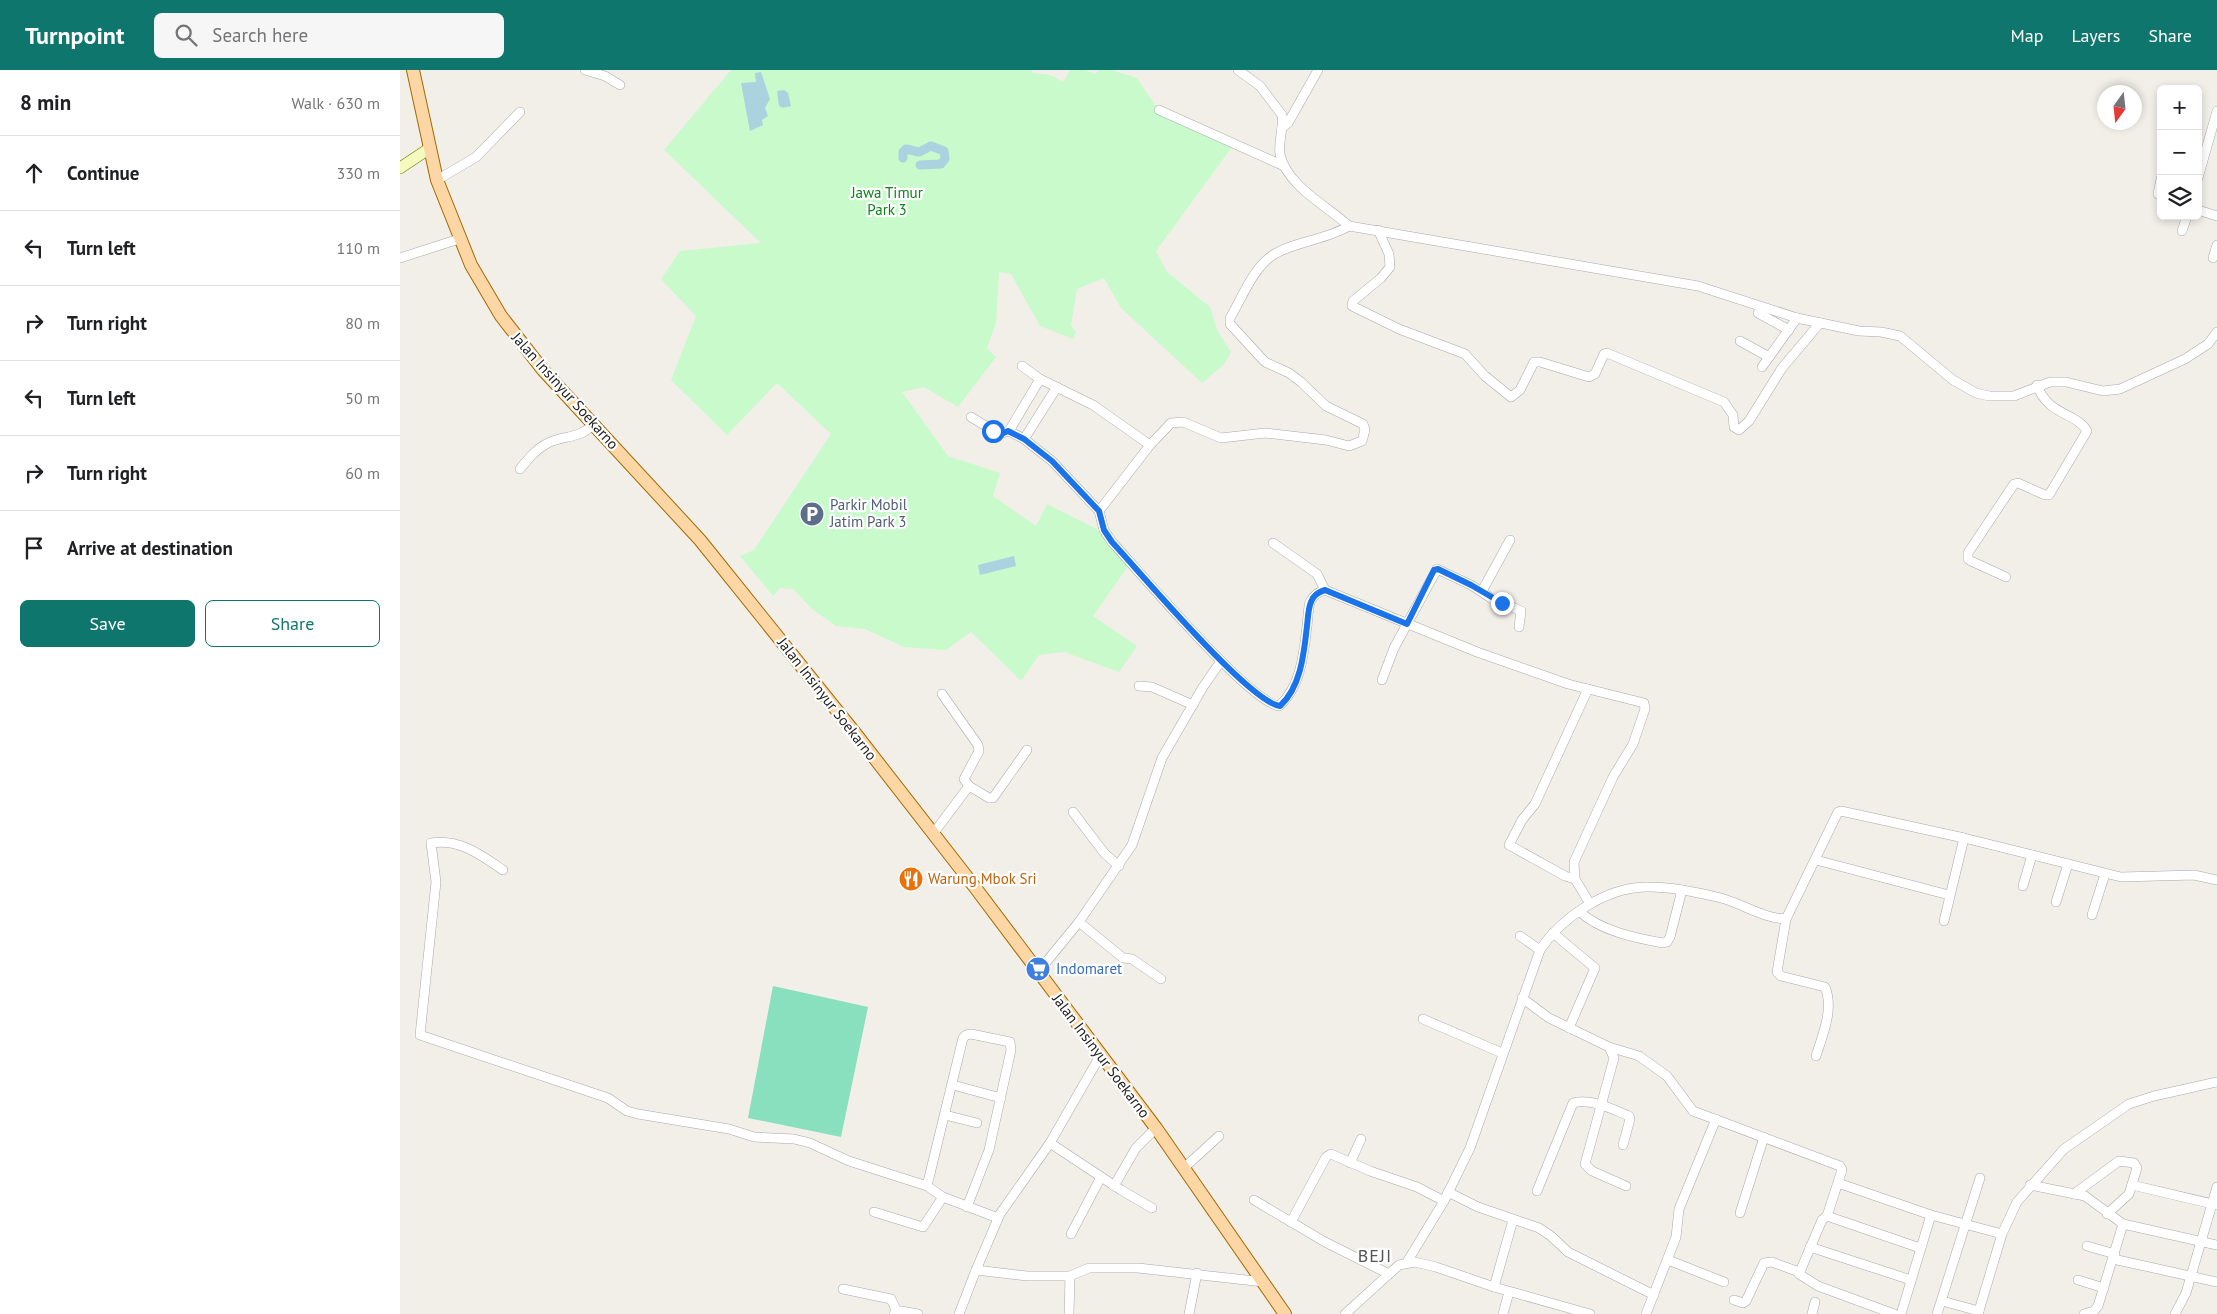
<!DOCTYPE html>
<meta charset="utf-8">
<style>
:root{--surface:#fff;--page:#f6f6f6;--text:#202124;--muted:#757577;--line:#e0e0e0;--accent:#0f766e}
body{margin:0;font-family:"PT Sans",sans-serif;background:var(--page);color:var(--text)}
.controls{position:absolute;right:15px;top:15px;display:grid;overflow:hidden;border-radius:8px;box-shadow:0 2px 8px #0003}
.controls button{width:45px;height:45px;display:grid;place-items:center;padding:0;border:0;border-bottom:1px solid var(--line);background:var(--surface);color:var(--text);font:25px sans-serif}
.compass{position:absolute;left:1697px;top:15px;width:45px;height:45px;border-radius:50%;background:var(--surface);box-shadow:0 2px 8px #0003;rotate:195deg}
.stop{position:absolute;width:15px;height:15px;margin:-11px;border:4px solid #1a73e8;border-radius:50%;background:#fff}
.stop.end{background:#1a73e8;border-color:#fff;box-shadow:0 1px 5px #0008}
.list{margin:0;padding:0;list-style:none}
h2{display:flex;justify-content:space-between;align-items:center;height:65px;margin:0;padding:0 20px;font-size:21px}
h2 small{font-size:16px;font-weight:400;color:var(--muted)}
.list li{display:grid;grid-template-columns:32px 1fr auto;gap:15px;align-items:center;box-sizing:border-box;height:75px;padding:0 20px;border-top:1px solid var(--line)}
.list b{display:block;font-size:19px;white-space:nowrap}
.list em{font-size:16px;font-style:normal;color:var(--muted)}
.actions{display:flex;gap:10px;padding:15px 20px}
.actions a{flex:1;padding:11px 0;border:1px solid var(--accent);border-radius:8px;text-align:center;font-size:18px;color:var(--accent)}
.actions .main{background:var(--accent);color:#fff}
.icon{flex:none;width:28px;height:28px;fill:none;stroke:currentColor;stroke-width:2;stroke-linecap:round;stroke-linejoin:round}
.map{position:relative;flex:none;width:1817px;height:1244px;overflow:hidden}
header{display:flex;align-items:center;gap:30px;box-sizing:border-box;height:70px;padding:0 25px;background:var(--accent);color:#fff}
header strong{font-size:24px}
nav{display:flex;gap:28px;margin-inline-start:auto;font-size:18px}
.search{width:350px;height:45px;background:var(--page);display:flex;align-items:center;gap:12px;box-sizing:border-box;padding:0 18px;border-radius:8px;color:var(--muted);font-size:19px}
main{display:flex}
aside{flex:1;background:var(--surface)}
.map>svg:first-child{display:block}
.park{fill:#c8facc}
.pitch{fill:#88e0be}
.water{fill:#aad3df}
.lines{fill:none;stroke-linecap:round;stroke-linejoin:round}
.canal{stroke:#aad3df;stroke-width:9}
.street-casing{stroke:#a9a9a9;stroke-width:10}
.secondary-casing{stroke:#707d05;stroke-width:12}
.primary-casing{stroke:#a06b00;stroke-width:14}
.street{stroke:#fff;stroke-width:9}
.secondary{stroke:#f7fabf;stroke-width:11}
.primary{stroke:#fcd6a4;stroke-width:12}
.route{stroke:#1a73e8;stroke-width:6}
.labels{text-anchor:middle;stroke-width:4.5;stroke-linejoin:round;paint-order:stroke}
.park-label{font-size:15px;fill:#0c8416;stroke:#fff}
.street-label{font-size:15px;fill:#222;stroke:#fff}
.service-label{font-size:15px;fill:#4e5e75;stroke:#fff;text-anchor:start}
.food-label{font-size:15px;fill:#c56008;stroke:#fff;text-anchor:start}
.shop-label{font-size:15px;fill:#366cbe;stroke:#fff;text-anchor:start}
.quarter-label{font-size:18px;letter-spacing:1px;fill:#555;stroke:#fff}
</style>
<header>
<strong>Turnpoint</strong>
<div class="search"><svg class="icon" aria-label="search" viewBox="0 0 24 24"><circle cx="10" cy="10" r="6"/><path d="M15 15l6 6"/></svg>Search here</div>
<nav><a>Map</a><a>Layers</a><a>Share</a></nav>
</header>
<main>
<aside>
<h2>8 min<small>Walk · 630 m</small></h2>
<ul class="list">
<li><svg class="icon" aria-label="ahead" viewBox="0 0 24 24"><path d="M12 20V5M6 11l6-6 6 6"/></svg><div><b>Continue</b></div><em>330 m</em></li>
<li><svg class="icon" aria-label="left" viewBox="0 0 24 24"><path d="M17 20v-9H6M10 6l-5 5 5 5"/></svg><div><b>Turn left</b></div><em>110 m</em></li>
<li><svg class="icon" aria-label="right" viewBox="0 0 24 24"><path d="M7 20v-9h11M14 6l5 5-5 5"/></svg><div><b>Turn right</b></div><em>80 m</em></li>
<li><svg class="icon" aria-label="left" viewBox="0 0 24 24"><path d="M17 20v-9H6M10 6l-5 5 5 5"/></svg><div><b>Turn left</b></div><em>50 m</em></li>
<li><svg class="icon" aria-label="right" viewBox="0 0 24 24"><path d="M7 20v-9h11M14 6l5 5-5 5"/></svg><div><b>Turn right</b></div><em>60 m</em></li>
<li><svg class="icon" aria-label="arrive" viewBox="0 0 24 24"><path d="M6 21V4h12l-3 4 3 4H6"/></svg><div><b>Arrive at destination</b></div></li>
</ul>
<div class="actions"><a class="main">Save</a><a>Share</a></div>
</aside>
<div class="map">
<svg width="1817" height="1244" viewBox="0 0 1817 1244">
<rect width="100%" height="100%" fill="#f2efe9"/>
<path class="park" d="M331,0H631L633,3L651,5L663,12L670,0H685L696,4L698,0H712L737,8L763,47L832,77L756,181L767,202L810,237L817,260L831,282L824,294L802,313L721,238L704,208L677,219L671,255L676,262L673,269L640,256L611,204L599,202L596,253L587,278L596,287L558,337L524,317L502,322L548,386L600,403L593,426L636,456L647,434L697,459L729,495L693,546L737,576L719,602L664,582L639,585L621,611L571,562L546,580L504,577L465,559L436,556L412,539L393,519L380,518L373,526L340,486L354,480L431,364L377,313L327,365L271,310L296,246L261,209L280,181L361,173L264,80Z"/>
<path class="pitch" d="M373,916L468,937L441,1067L348,1048Z"/>
<g class="water">
<path d="M361,2L370,29L365,38L368,46L362,50L363,55L350,61L341,13L356,12L355,3Z"/>
<path d="M384,20L388,23L391,36L383,38L379,36L377,21Z"/>
<path d="M614,486L616,496L580,505L578,495Z"/>
</g>
<g class="lines">
<path class="canal" d="M503,88V82L506,79L519,82L531,76L544,81L545,89L541,94L520,95"/>
<defs>
<g id="street">
<path d="M185,0L205,6L220,15"/>
<path d="M838,0L860,16L882,45C884,58 878,71 880,84C886,115 927,136 949,156L1298,216L1397,248L1459,261L1481,262L1500,266L1553,310L1576,323L1589,326H1614L1650,312H1666L1703,321L1720,319L1785,289L1808,274L1817,262"/>
<path d="M759,40L884,96"/>
<path d="M882,58L888,53L918,0"/>
<path d="M1798,108L1817,41"/>
<path d="M1761,109L1758,124L1761,126"/>
<path d="M37,110L76,87L120,42"/>
<path d="M1798,140L1817,146"/>
<path d="M978,160L989,184L990,197L981,208L953,231L952,236L999,259L1065,284L1085,306L1111,327L1120,320L1134,292H1140L1189,307L1195,304L1204,284L1207,283L1324,332L1333,345L1334,357L1339,360L1349,351L1382,298L1420,253"/>
<path d="M1782,161L1787,146"/>
<path d="M0,188L59,169"/>
<path d="M1813,188L1817,175"/>
<path d="M1358,243L1389,260"/>
<path d="M1340,271L1369,287"/>
<path d="M622,296L640,309L693,335L750,375"/>
<path d="M1362,297L1397,248"/>
<path d="M571,347L599,364L609,361L624,369L652,391L699,441L704,460L712,472C739,501 849,632 879,636C901,617 904,582 907,556C908,548 908,539 910,532C913,526 918,522 925,520L1077,582L1168,614L1244,633L1245,639L1233,674L1213,707L1174,792L1175,809L1190,834"/>
<path d="M609,361L640,309"/>
<path d="M624,369L657,317"/>
<path d="M120,399C128,389 136,379 148,373C166,365 179,369 194,354"/>
<path d="M699,441L750,375L771,353L783,352L821,368L865,363L926,370L949,376L962,371L965,360L963,354L926,336L901,312L889,303L865,292L830,254V248C842,228 853,198 873,185C892,172 926,170 949,156"/>
<path d="M873,473L917,504L925,520"/>
<path d="M1606,507L1571,491L1568,489V483L1614,414L1618,413L1645,425H1649L1687,361C1676,342 1648,346 1637,315"/>
<path d="M1082,521L1110,470"/>
<path d="M982,610L994,578L1037,499L1071,515L1091,528L1121,541L1119,557"/>
<path d="M739,616L752,617L793,635"/>
<path d="M569,716L589,728H593L627,680"/>
<path d="M673,742L705,784L719,796"/>
<path d="M533,764L569,716L564,709L579,681L578,675L542,624"/>
<path d="M1416,790L1549,825"/>
<path d="M103,800C81,785 59,768 31,773L36,812L20,965L208,1028L227,1041L238,1044L329,1059L354,1067L394,1069L410,1073L449,1091L527,1116L543,1127L598,1148"/>
<path d="M1175,809L1165,806L1109,775L1122,750L1135,734L1188,619"/>
<path d="M1623,816L1632,785"/>
<path d="M1656,832L1668,794"/>
<path d="M1180,842C1201,861 1235,868 1263,873L1267,872L1270,867L1282,820"/>
<path d="M1692,845L1705,804"/>
<path d="M1386,849L1377,902L1381,906L1425,917C1434,939 1423,964 1416,986"/>
<path d="M1544,851L1564,768"/>
<path d="M679,852L723,888L732,889L761,909"/>
<path d="M1153,863L1195,898L1169,958"/>
<path d="M1120,866L1140,880"/>
<path d="M638,902L679,852L732,775L762,688L803,617L821,591"/>
<path d="M1122,928L1149,948L1209,977L1214,988L1185,1094L1192,1101L1226,1116"/>
<path d="M1023,949L1102,983"/>
<path d="M1209,977L1239,986L1267,1006L1293,1041L1440,1096L1442,1100L1427,1146L1422,1150L1399,1204L1418,1216L1494,1244"/>
<path d="M553,1015L601,1028"/>
<path d="M545,1045L577,1053"/>
<path d="M650,1073L721,1120L752,1138"/>
<path d="M950,1093L961,1069"/>
<path d="M785,1097L819,1066"/>
<path d="M1438,1113L1531,1145L1602,1164"/>
<path d="M1630,1115L1685,1126L1723,1154L1817,1175"/>
<path d="M1732,1115L1817,1135"/>
<path d="M527,1116L563,968L566,965L571,964L610,972L611,980L589,1080L567,1137"/>
<path d="M714,1116L736,1078L756,1058"/>
<path d="M1137,1121L1173,1033C1191,1028 1212,1039 1229,1046L1230,1049L1223,1075"/>
<path d="M1048,1122L1078,1137L1139,1158L1151,1166L1168,1182L1254,1225"/>
<path d="M1674,1124L1719,1091L1734,1093L1737,1098L1729,1124L1707,1144"/>
<path d="M854,1130L925,1172L989,1204"/>
<path d="M474,1142L523,1157L543,1127"/>
<path d="M1340,1143L1364,1067"/>
<path d="M1427,1146L1520,1178"/>
<path d="M891,1152L926,1087L931,1084L970,1101L1017,1117L1044,1131"/>
<path d="M671,1164L701,1107"/>
<path d="M1687,1176L1715,1184"/>
<path d="M1410,1177L1511,1210"/>
<path d="M1713,1189L1817,1212"/>
<path d="M1268,1190L1324,1212"/>
<path d="M1007,1192L1044,1131L1070,1078L1140,880C1161,848 1205,818 1245,817C1270,816 1297,822 1321,828C1343,834 1362,848 1386,849L1438,742L1441,741L1564,768L1721,807L1794,805L1817,810"/>
<path d="M576,1200L600,1144L650,1073L700,986"/>
<path d="M1678,1210L1704,1218"/>
<path d="M1094,1217L1113,1150"/>
<path d="M443,1219L491,1229L497,1242"/>
<path d="M1334,1230L1343,1233L1346,1231L1364,1193L1372,1192L1399,1202"/>
<path d="M1542,1231L1579,1241"/>
<path d="M494,1244L501,1241L518,1244"/>
<path d="M559,1244L576,1200L627,1206H670L689,1198H738L864,1212"/>
<path d="M669,1244L670,1206"/>
<path d="M789,1244L797,1203"/>
<path d="M945,1244L999,1195L1015,1192L1036,1197L1094,1217L1190,1244"/>
<path d="M1103,1244L1109,1222"/>
<path d="M1246,1244L1276,1167L1279,1139L1316,1049"/>
<path d="M1412,1244L1415,1232"/>
<path d="M1501,1244L1531,1145"/>
<path d="M1537,1244L1580,1108"/>
<path d="M1578,1244L1602,1164L1617,1132L1664,1079L1729,1034L1754,1026L1817,1012"/>
<path d="M1684,1244L1694,1241L1698,1236L1723,1154"/>
<path d="M1775,1244L1786,1223L1817,1117"/>
</g>
<path id="secondary" d="M0,98L30,78"/>
<path id="primary" d="M13,0L37,110L71,195L101,246L143,300L300,470L455,663L574,816L756,1058L885,1244"/>
</defs>
<use href="#street" class="street-casing"/>
<use href="#secondary" class="secondary-casing"/>
<use href="#primary" class="primary-casing"/>
<use href="#street" class="street"/>
<use href="#secondary" class="secondary"/>
<use href="#primary" class="primary"/>
</g>
<g class="lines">
<path class="route" d="M593,361L601,364L608,361L624,369L652,391L699,441L704,460L712,472C739,501 849,632 880,636C901,617 904,583 907,556C908,548 908,539 911,532C913,526 918,522 925,520L1007,554L1034,500L1038,499L1071,515L1102,533"/>
</g>
<defs>
<symbol id="parking-disc" viewBox="-11 -11 22 22"><circle r="9.5" fill="#5c6f8a" stroke="#fff"/><path d="M-3.5-5.5H1a3.5 3.5 0 0 1 0 7H-1V5.5H-3.5ZM-1-3.4V-.6H.8a1.4 1.4 0 0 0 0-2.8Z" fill="#fff"/></symbol>
<symbol id="restaurant-disc" viewBox="-11 -11 22 22"><circle r="9.5" fill="#e8710a" stroke="#fff"/><path d="M-5-6h1v4h1v-4h1v4h1v-4h1v5L-1.5 .5V6h-2V.5L-5-1ZM5-6V6H3V1.5H1.5Q1.5-4 5-6Z" fill="#fff"/></symbol>
<symbol id="supermarket-disc" viewBox="-11 -11 22 22"><circle r="9.5" fill="#3f7fe0" stroke="#fff"/><path d="M-6-5.5h2.5l.6 2H6L4.5 2H-2.5L-4.4-4H-6ZM-1.5 3.2a1.3 1.3 0 1 0 .1 0ZM3 3.2a1.3 1.3 0 1 0 .1 0Z" fill="#fff"/></symbol>
</defs>
<g fill-rule="evenodd">
<use href="#parking-disc" x="398" y="430" width="28" height="28"/>
<use href="#restaurant-disc" x="497" y="795" width="28" height="28"/>
<use href="#supermarket-disc" x="624" y="885" width="28" height="28"/>
</g>
<g class="labels">
<g class="park-label">
<text x="487" y="128">Jawa Timur<tspan x="487" dy="17">Park 3</tspan></text>
</g>
<g class="street-label">
<text transform="translate(165 321) rotate(48)" y="5">Jalan Insinyur Soekarno</text>
<text transform="translate(427 629) rotate(52)" y="5">Jalan Insinyur Soekarno</text>
<text transform="translate(701 986) rotate(53)" y="5">Jalan Insinyur Soekarno</text>
</g>
<g class="service-label">
<text x="430" y="440">Parkir Mobil<tspan x="430" dy="17">Jatim Park 3</tspan></text>
</g>
<g class="food-label">
<text x="528" y="814">Warung Mbok Sri</text>
</g>
<g class="shop-label">
<text x="656" y="904">Indomaret</text>
</g>
<g class="quarter-label">
<text x="975" y="1192">BEJI</text>
</g>
</g>
</svg>
<div class="controls">
<button>+</button>
<button>−</button>
<button><svg class="icon" aria-label="layers" viewBox="0 0 24 24"><path d="M12 4l9 5-9 5-9-5zM3 14l9 5 9-5"/></svg></button>
</div>
<svg class="compass" viewBox="-18 -18 36 36"><path d="M0-13l5 13h-10z" fill="#e53935"/><path d="M0 13l5-13h-10z" fill="#757577"/></svg>
<div class="stop" style="left:593px;top:361px"></div>
<div class="stop end" style="left:1102px;top:533px"></div>
</div>
</main>
